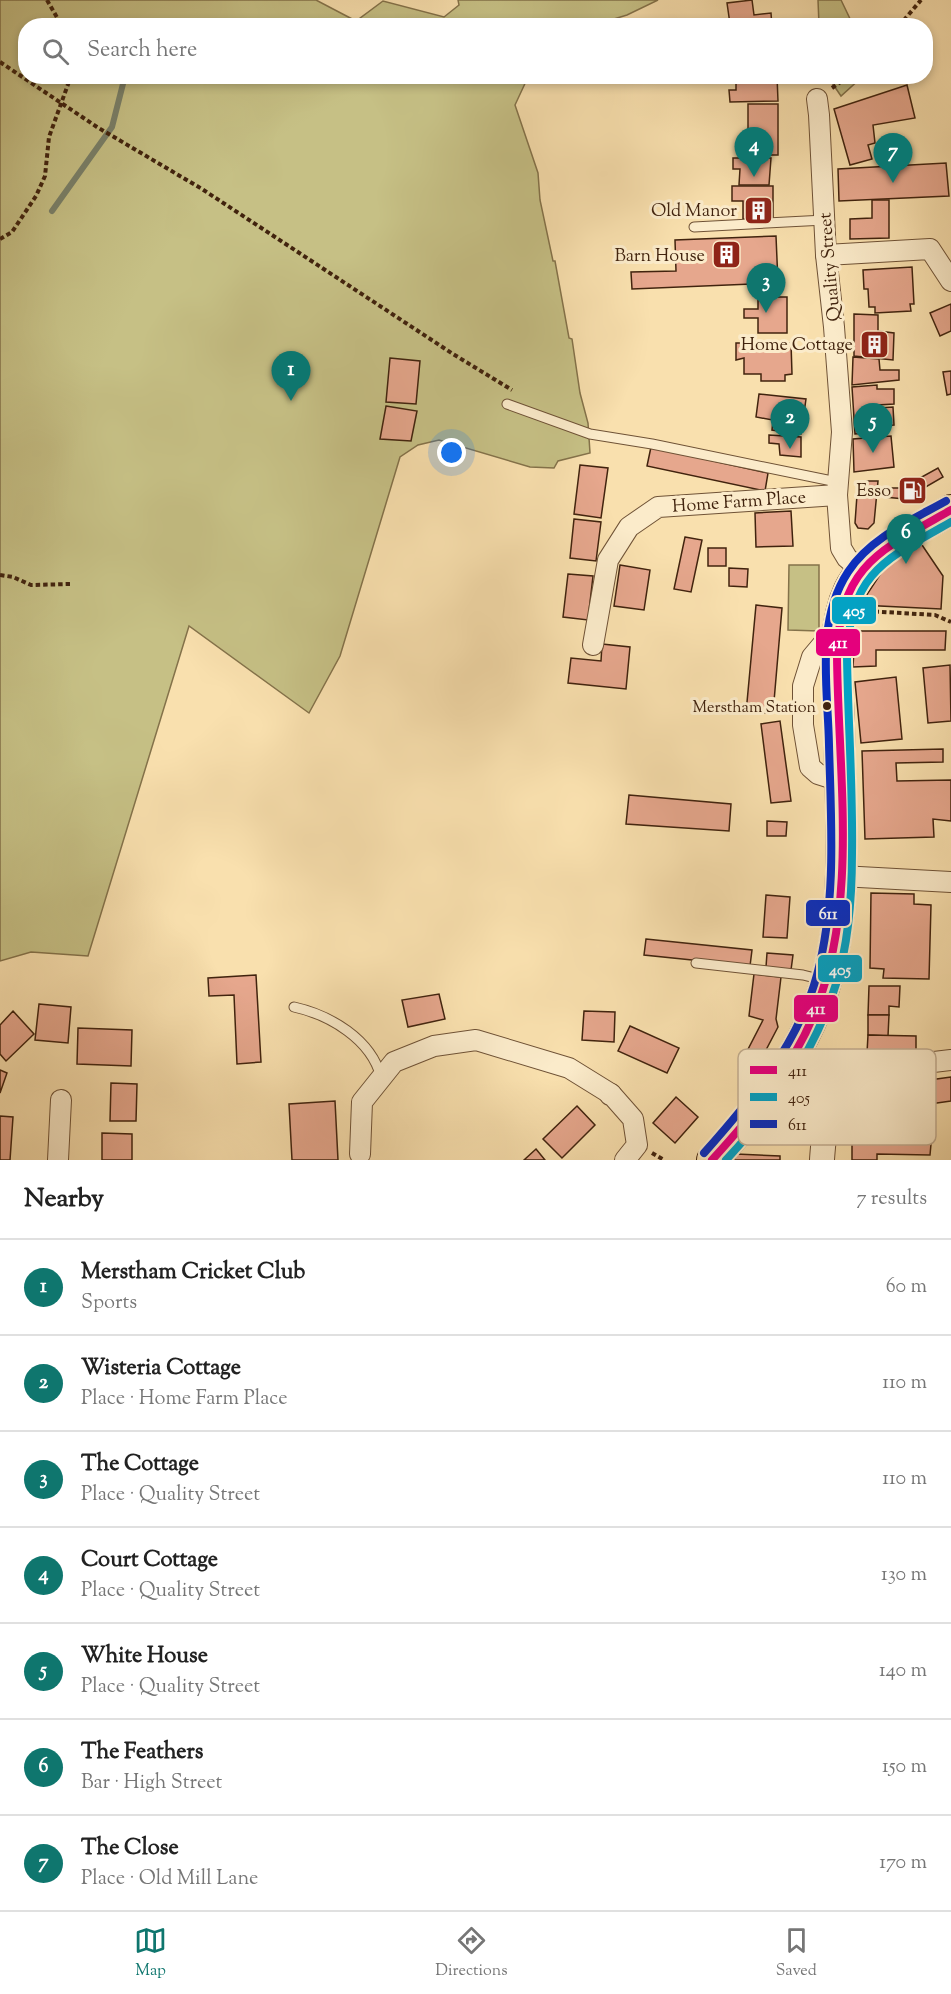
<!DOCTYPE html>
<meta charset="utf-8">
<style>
:root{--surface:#fff;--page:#f6f6f6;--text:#222;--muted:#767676;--line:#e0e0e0;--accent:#0f766e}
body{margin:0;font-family:"Sorts Mill Goudy",serif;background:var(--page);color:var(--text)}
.you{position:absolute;left:452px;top:453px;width:21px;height:21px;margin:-15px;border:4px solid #fff;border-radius:50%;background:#1a73e8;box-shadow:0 0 0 9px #1a73e833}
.badge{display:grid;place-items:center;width:39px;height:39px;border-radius:50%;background:var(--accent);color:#fff;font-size:20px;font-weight:700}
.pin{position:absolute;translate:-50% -50px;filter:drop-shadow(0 2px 3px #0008)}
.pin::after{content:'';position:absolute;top:32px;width:21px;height:18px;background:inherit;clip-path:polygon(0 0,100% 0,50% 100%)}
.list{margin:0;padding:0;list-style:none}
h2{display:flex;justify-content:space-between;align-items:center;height:78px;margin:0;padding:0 24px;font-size:26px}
h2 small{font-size:20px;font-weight:400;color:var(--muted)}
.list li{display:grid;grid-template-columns:39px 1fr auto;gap:18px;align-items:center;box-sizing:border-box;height:96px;padding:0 24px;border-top:2px solid var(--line)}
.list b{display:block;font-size:22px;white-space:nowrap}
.list p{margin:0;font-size:20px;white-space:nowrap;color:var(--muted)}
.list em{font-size:20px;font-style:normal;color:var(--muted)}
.icon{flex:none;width:33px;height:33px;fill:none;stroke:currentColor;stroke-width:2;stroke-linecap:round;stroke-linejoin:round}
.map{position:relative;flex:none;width:951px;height:1160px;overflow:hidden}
.search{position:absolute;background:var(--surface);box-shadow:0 3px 9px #0003;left:18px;right:18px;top:18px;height:66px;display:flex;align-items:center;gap:15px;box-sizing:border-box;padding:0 21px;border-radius:24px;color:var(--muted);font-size:22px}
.sheet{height:750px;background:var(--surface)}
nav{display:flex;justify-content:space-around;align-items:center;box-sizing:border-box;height:84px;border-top:2px solid var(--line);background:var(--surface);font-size:16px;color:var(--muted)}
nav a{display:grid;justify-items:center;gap:3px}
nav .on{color:var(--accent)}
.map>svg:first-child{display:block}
.green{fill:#c6c085;stroke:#84724a;stroke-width:1.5}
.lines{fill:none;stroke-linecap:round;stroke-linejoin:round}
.stream{stroke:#798069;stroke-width:6}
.building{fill:#e6a78d;stroke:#41230e;stroke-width:1.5}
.service-casing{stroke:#6f5236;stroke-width:11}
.minor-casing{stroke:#6f5236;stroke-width:22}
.tertiary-casing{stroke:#6f5236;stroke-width:26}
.primary-casing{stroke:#41230e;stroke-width:32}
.path{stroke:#41230e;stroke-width:4;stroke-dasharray:4.5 3;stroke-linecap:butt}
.service{stroke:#fbebca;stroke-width:9}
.minor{stroke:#fbebca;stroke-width:20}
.tertiary{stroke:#fbebca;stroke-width:24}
.primary{stroke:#f9e0ae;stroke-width:30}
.bus-1-casing{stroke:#fbebca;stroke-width:12}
.bus-2-casing{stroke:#fbebca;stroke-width:12}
.bus-3-casing{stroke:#fbebca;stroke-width:12}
.bus-1{stroke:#e5007d;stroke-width:8}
.bus-2{stroke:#03a2c4;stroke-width:8}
.bus-3{stroke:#0a2ebe;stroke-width:8}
.bus-dot{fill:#41230e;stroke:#fbebca;stroke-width:2}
.labels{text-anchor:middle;stroke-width:6;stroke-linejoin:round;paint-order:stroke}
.bus-label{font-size:16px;fill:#41230e;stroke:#fbebca;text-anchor:end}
.poi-label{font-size:18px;fill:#41230e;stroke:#fbebca;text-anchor:end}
.street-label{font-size:18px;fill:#41230e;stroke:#fbebca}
.key{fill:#fbebca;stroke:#c3af92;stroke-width:1.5}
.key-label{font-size:16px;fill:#41230e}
.line-badge{stroke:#fbebca;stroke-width:2}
.badge-label{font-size:16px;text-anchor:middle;font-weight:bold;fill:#fff}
</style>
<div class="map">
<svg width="951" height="1160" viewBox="0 0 951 1160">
<rect width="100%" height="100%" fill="#f9e0ae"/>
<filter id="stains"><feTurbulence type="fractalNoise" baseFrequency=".00333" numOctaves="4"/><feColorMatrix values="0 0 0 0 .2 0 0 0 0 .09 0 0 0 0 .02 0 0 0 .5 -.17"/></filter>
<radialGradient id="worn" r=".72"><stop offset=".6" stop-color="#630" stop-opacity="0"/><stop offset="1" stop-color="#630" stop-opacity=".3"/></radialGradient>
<g class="green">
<path d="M0,0H316L356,21L383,1L444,17L459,5L458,0H658L627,15L591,26H26V76L528,77L515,105L538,173L540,200L553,261H555L569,338L572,339L580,393L588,423L590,453L558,461L554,468L530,467L439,440L418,445L400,457L340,656L309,713L189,626L88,956L31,952L0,961Z"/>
<path d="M818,0H841L853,25H819Z"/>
<path d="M828,77H862L841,96Z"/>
<path d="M789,565H819V631L788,630Z"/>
</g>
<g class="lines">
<path class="stream" d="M52,211L112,127L125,76"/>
</g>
<g class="building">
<path d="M752,0L754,15L771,13L772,26H745V22L730,24L727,3Z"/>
<path d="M736,76H777L778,101L730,102L729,90H736Z"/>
<path d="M907,85L915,118L873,125L875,143L868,145L872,159L850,165L834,109Z"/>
<rect x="748" y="104" width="30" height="51"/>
<path d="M733,158H771L769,185H739L740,169H733Z"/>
<path d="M946,163L949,196L839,201L838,169Z"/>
<path d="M732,186H773V219H743V201H732Z"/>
<path d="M872,200H889V238L850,239V219L872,218Z"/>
<path d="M776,236L778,283L632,289L631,272L676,271L675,240Z"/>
<path d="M912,267L914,304H910L911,311L875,313V307H869L868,289H864L863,270Z"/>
<path d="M758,297H787V333H758V318H744V309H758Z"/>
<path d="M951,304V331L940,336L930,313Z"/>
<path d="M854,314L878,315V331L894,333L893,360L854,356Z"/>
<path d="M736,343H791L792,374L785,375V381H761V374H744V358L736,360Z"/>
<path d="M853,357L879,359L880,370H899V380L852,385Z"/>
<path d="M390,358L420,361L416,404L386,402Z"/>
<path d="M951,371V394L947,395L943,372Z"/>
<path d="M877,385V389H894V404L878,405V408L893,407L894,425L879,426V432L855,434L852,387Z"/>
<path d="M759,394L806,399L801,434L772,430L773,420L756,417Z"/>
<path d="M386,406L417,411L411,441L380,439Z"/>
<path d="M769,435L801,437V457L780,455L779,444L769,443Z"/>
<path d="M891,436L894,467L854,472L853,439Z"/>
<path d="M651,447L768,473L765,491L647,466Z"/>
<path d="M580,465L608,468L601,518L574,514Z"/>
<path d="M938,468L943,477L905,499L884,497L883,488H902Z"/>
<path d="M858,481H878L874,523L868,529L858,528L855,523Z"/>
<path d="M791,511L793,546L756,547L755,513Z"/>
<path d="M574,519L601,522L596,561L570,558Z"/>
<path d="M685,537L702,540L691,592L674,589Z"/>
<path d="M920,542L943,576L941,609L860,605L885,567Z"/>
<rect x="708" y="548" width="18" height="18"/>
<path d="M620,565L650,570L644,610L614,606Z"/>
<path d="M729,568L748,569L747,587L729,586Z"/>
<path d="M568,574L593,576L588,620L563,617Z"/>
<path d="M756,605L782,608L773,713H746Z"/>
<path d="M855,631H946L945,650H876V666L853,667Z"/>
<path d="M602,644L630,647L626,689L568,683L571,658L601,661Z"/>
<path d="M950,665L951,721L928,723L923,668Z"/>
<path d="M896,677L902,739L861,743L855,682Z"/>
<path d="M780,721L791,801L771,803L761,724Z"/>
<path d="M943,749V762L896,763L897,781L951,780V821L933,819L934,837L865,839L862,751Z"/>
<path d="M629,795L731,804L729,831L626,824Z"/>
<path d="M767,821L787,822L786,836H767Z"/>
<path d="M871,893L914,894V904L931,905L929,979L883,978L884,969L870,968Z"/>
<path d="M766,895L790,897L787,938L763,937Z"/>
<path d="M646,939L752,950L750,966L644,955Z"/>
<path d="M767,953L793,955L791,970L766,967Z"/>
<path d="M754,974L781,977L776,1019L778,1027L756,1069L742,1061L763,1020L749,1016Z"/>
<path d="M256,975L261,1062L237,1064L234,995L209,996L208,978Z"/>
<path d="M869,986H900L899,1007L889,1006V1015H868Z"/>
<path d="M439,994L445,1019L408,1027L402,1000Z"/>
<path d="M39,1004L71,1007L68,1043L35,1040Z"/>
<path d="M13,1011L34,1034L6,1061L0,1054V1025Z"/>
<path d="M584,1011L615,1012L614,1042L582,1040Z"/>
<path d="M868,1015H889L888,1036L868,1035Z"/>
<path d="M630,1026L679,1048L667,1073L618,1051Z"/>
<path d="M78,1028L132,1030L131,1066L77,1064Z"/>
<path d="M868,1035L916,1036V1054L867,1053Z"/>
<path d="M0,1070L7,1073L0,1093Z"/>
<path d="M951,1077V1101L916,1106L910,1101L908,1083Z"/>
<path d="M111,1083L137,1084L136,1121H110Z"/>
<path d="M676,1097L698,1117L675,1143L653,1123Z"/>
<path d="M335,1101L338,1160H292L289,1104Z"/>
<path d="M577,1106L595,1125L562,1158L543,1139Z"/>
<path d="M0,1116L13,1117L10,1160H0Z"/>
<path d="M102,1133L132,1134V1160H102Z"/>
<path d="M852,1142L931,1144L930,1155L877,1154V1160H852Z"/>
<path d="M536,1149L545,1160H524Z"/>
<path d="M736,1154L780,1156V1160H734Z"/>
</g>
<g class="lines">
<defs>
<g id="service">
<path d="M694,227L825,220"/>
<path d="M507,404L590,434L652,444L837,482"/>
<path d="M696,963L803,975L823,980"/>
<path d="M294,1007C330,1015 371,1039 381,1077"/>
</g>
<g id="minor">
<path d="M817,99L819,115L826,255L834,327L842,432L837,495L841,548L847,558L862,571"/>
<path d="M826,255L930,249L951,281"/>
<path d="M838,626L812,657L803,686V725L810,767L818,774L840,781"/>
<path d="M593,645L608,560L629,527L658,507L837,495"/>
<path d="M841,876L951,882"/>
<path d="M818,1081L833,1074L951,1060"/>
<path d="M610,1095L611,1094L633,1119L637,1145L625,1160"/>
<path d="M360,1154L362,1102L394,1062L434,1046L476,1040L569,1068L611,1094"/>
<path d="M58,1160L61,1100"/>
</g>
<path id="tertiary" d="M791,1058C800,1065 814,1073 819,1083C830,1100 823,1140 822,1160"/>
<path id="primary" d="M712,1160C727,1143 743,1127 757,1109C778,1084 802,1043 815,1012C852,929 840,814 839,725C838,682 830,630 849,590C869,550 915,531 951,510"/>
</defs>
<use href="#service" class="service-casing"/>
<use href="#minor" class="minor-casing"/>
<use href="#tertiary" class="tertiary-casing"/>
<use href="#primary" class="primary-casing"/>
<g class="path">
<path d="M47,0L62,26"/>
<path d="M899,26L921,0"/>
<path d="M0,62L97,127L202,189L453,354L512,390"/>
<path d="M832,88L849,76"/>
<path d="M0,239L12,232L36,196L45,176L49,137L71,76"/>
<path d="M0,575L13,577L31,585L70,584"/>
<path d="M867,611L935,615L951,622"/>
<path d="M652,1153L664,1160"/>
</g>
<use href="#service" class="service"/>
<use href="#minor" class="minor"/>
<use href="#tertiary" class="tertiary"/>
<use href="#primary" class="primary"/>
<defs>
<path id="bus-1" d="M712,1160C753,1115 792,1069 815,1012C859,902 838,772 837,656C840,565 879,551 951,510"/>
<path id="bus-2" d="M726,1160C774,1108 815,1052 836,984C849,942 852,896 852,853C853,787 848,722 847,657C850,573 884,560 951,522"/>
<path id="bus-3" d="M704,1153C751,1100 798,1045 817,975C837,900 831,821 829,745C828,688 815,622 848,572C870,538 912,520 946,501"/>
</defs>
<use href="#bus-1" class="bus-1-casing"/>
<use href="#bus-2" class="bus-2-casing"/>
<use href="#bus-3" class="bus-3-casing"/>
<use href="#bus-1" class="bus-1"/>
<use href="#bus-2" class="bus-2"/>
<use href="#bus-3" class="bus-3"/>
</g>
<defs>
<symbol id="building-square" viewBox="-11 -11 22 22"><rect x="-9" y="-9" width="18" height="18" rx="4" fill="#8f2418" stroke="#fbebca"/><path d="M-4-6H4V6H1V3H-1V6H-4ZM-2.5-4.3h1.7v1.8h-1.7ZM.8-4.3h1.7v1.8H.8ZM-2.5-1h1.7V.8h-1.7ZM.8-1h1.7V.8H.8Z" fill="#fff"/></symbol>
<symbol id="fuel-square" viewBox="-11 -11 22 22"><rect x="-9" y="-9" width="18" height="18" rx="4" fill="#8f2418" stroke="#fbebca"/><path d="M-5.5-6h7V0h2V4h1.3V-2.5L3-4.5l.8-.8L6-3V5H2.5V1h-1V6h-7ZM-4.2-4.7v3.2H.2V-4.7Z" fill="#fff"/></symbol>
</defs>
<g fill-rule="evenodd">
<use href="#building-square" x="742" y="194" width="33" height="33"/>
<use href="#building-square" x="710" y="238" width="33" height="33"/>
<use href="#building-square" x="858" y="328" width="33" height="33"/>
<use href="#fuel-square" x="896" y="474" width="33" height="33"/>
</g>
<circle class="bus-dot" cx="827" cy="706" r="5"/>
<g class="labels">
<g class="bus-label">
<text x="816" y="712">Merstham Station</text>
</g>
<g class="poi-label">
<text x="737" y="216">Old Manor</text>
<text x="705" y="261">Barn House</text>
<text x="853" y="350">Home Cottage</text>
<text x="891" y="496">Esso</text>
</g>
<g class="street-label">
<text transform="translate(829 267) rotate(-95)" y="6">Quality Street</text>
<text transform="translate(739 501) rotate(-4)" y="6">Home Farm Place</text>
</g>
</g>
<rect x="738" y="1049" width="198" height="96" rx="9" class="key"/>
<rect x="750" y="1066" width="27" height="8" fill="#e5007d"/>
<rect x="750" y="1093" width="27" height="8" fill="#03a2c4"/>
<rect x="750" y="1120" width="27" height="8" fill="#0a2ebe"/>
<g class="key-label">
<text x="788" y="1076">411</text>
<text x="788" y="1103">405</text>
<text x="788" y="1130">611</text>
</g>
<g class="line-badge">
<rect x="831" y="596" width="46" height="29" rx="6" fill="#03a2c4"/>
<rect x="815" y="628" width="46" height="29" rx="6" fill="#e5007d"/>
<rect x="805" y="899" width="46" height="28" rx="6" fill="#0a2ebe"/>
<rect x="817" y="954" width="46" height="29" rx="6" fill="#03a2c4"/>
<rect x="793" y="994" width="46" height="29" rx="6" fill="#e5007d"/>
</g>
<g class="badge-label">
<text x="854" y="616">405</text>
<text x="838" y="648">411</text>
<text x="828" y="919">611</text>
<text x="840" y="975">405</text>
<text x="816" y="1014">411</text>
</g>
<rect width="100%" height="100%" filter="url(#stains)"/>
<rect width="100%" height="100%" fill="url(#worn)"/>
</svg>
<div class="you"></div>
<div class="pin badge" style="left:291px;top:401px">1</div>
<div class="pin badge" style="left:790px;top:449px">2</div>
<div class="pin badge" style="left:766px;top:313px">3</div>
<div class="pin badge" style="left:754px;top:177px">4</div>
<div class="pin badge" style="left:873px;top:453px">5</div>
<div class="pin badge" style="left:906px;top:564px">6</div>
<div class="pin badge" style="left:893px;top:183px">7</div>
<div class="search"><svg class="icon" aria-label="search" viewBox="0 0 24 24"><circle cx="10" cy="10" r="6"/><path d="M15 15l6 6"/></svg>Search here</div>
</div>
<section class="sheet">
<h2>Nearby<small>7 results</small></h2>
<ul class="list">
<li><span class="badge">1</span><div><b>Merstham Cricket Club</b><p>Sports</p></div><em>60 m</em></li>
<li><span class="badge">2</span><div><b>Wisteria Cottage</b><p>Place · Home Farm Place</p></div><em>110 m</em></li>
<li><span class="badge">3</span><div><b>The Cottage</b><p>Place · Quality Street</p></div><em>110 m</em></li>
<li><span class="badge">4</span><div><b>Court Cottage</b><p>Place · Quality Street</p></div><em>130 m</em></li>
<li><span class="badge">5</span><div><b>White House</b><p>Place · Quality Street</p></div><em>140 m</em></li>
<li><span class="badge">6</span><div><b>The Feathers</b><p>Bar · High Street</p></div><em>150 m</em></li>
<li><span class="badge">7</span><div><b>The Close</b><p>Place · Old Mill Lane</p></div><em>170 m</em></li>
</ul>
</section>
<nav>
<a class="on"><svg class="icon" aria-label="map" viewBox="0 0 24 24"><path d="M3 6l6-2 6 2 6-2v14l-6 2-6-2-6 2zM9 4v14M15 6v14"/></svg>Map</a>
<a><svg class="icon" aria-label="directions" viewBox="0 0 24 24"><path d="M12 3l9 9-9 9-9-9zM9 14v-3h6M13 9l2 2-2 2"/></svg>Directions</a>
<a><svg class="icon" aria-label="saved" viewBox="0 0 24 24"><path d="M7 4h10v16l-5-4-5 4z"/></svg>Saved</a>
</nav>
